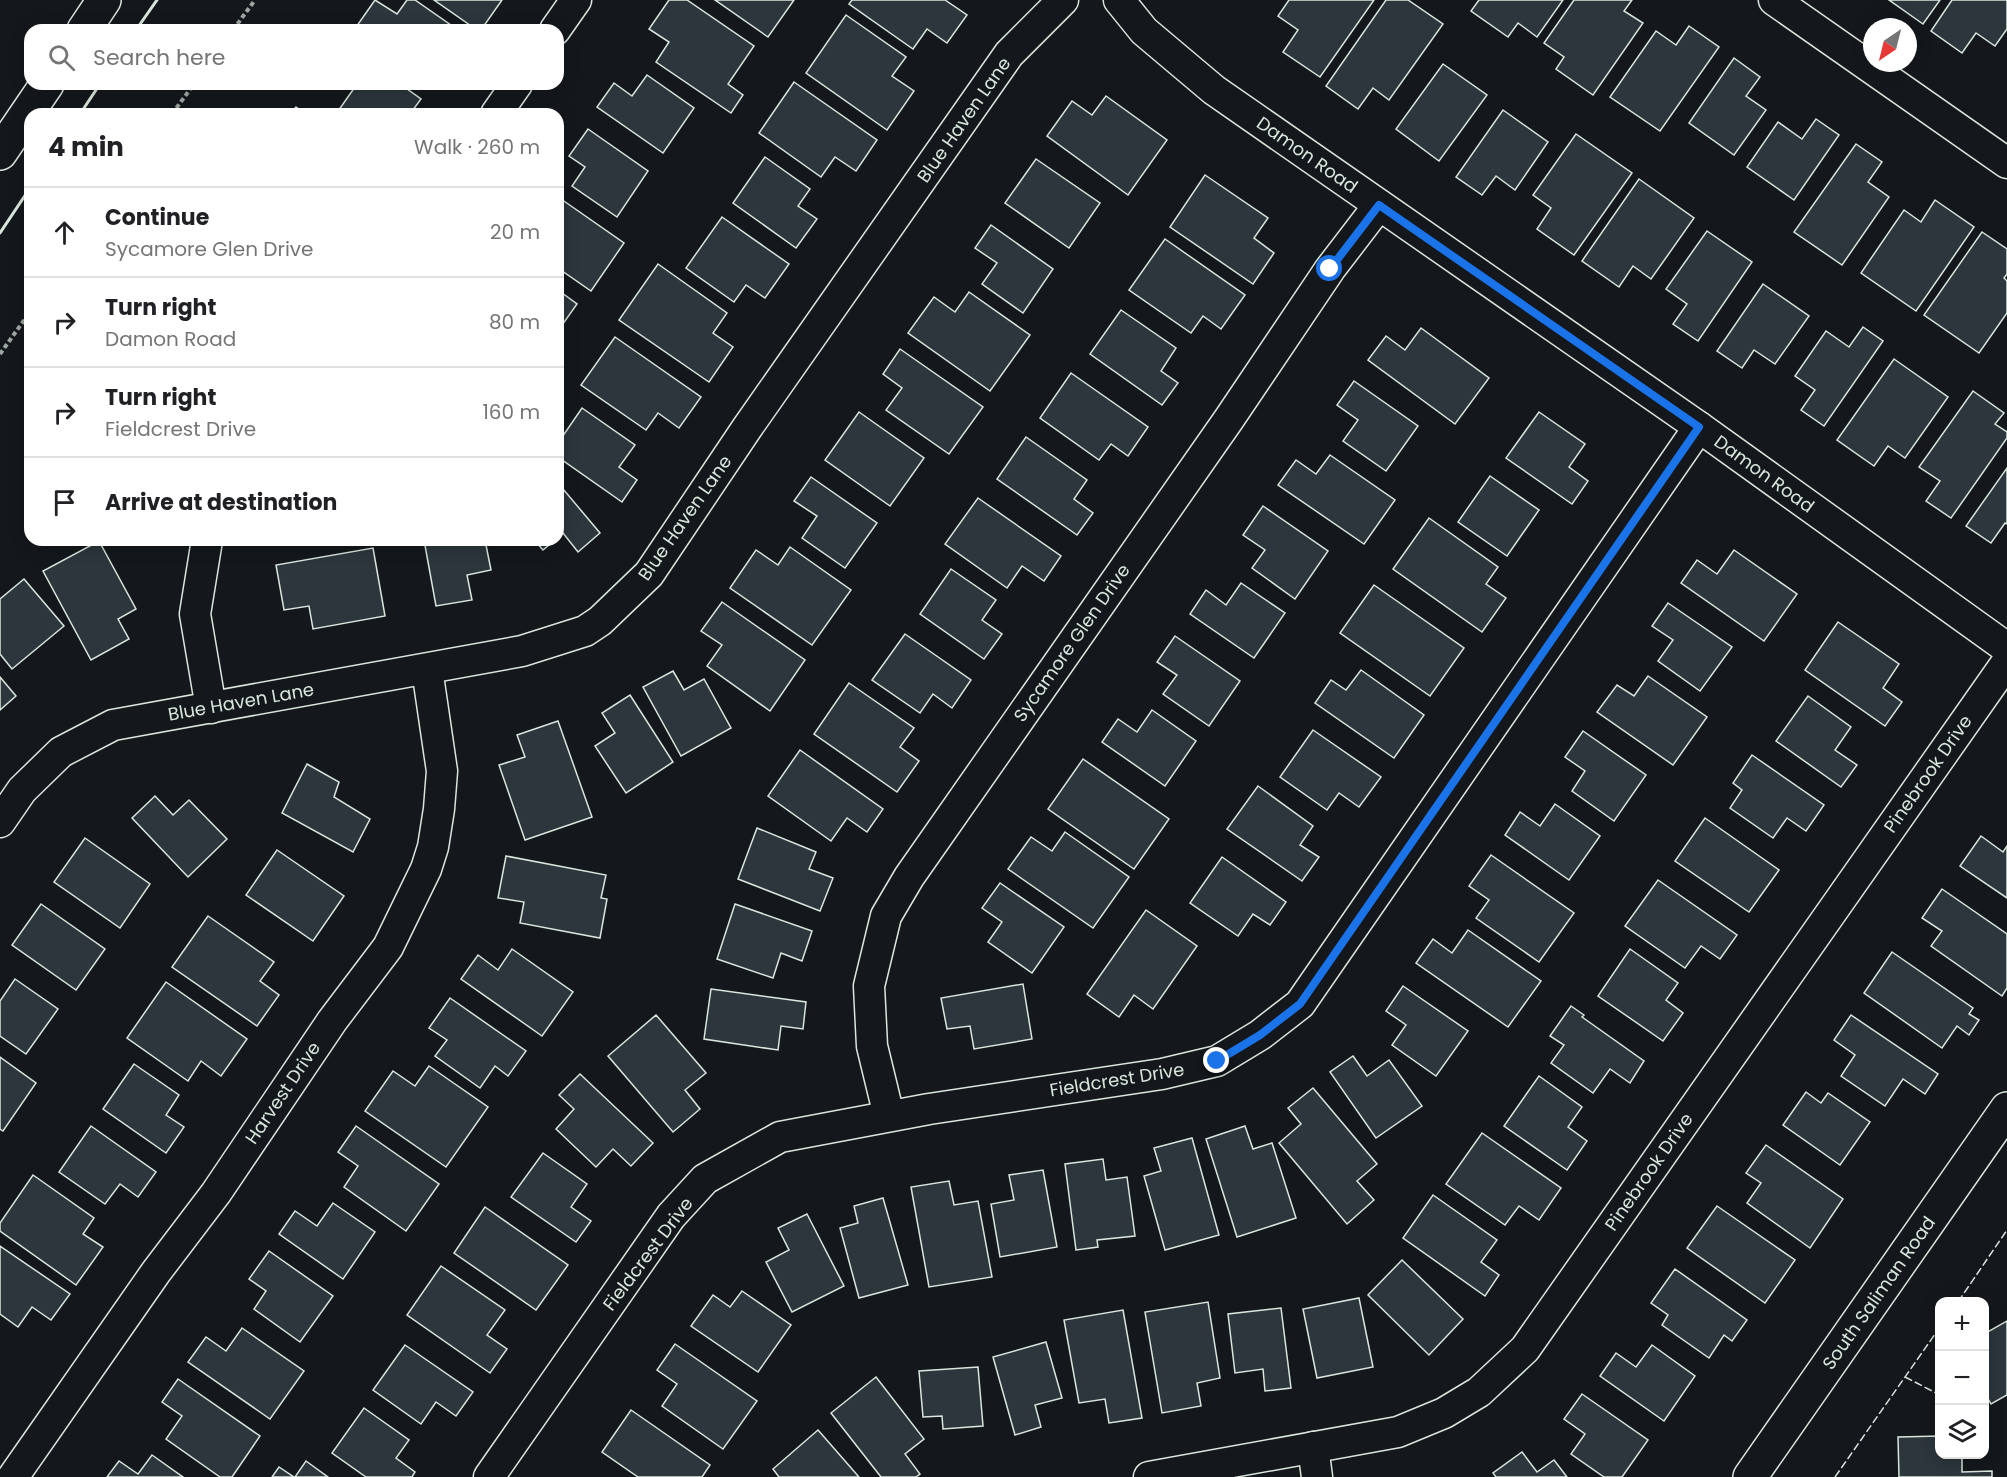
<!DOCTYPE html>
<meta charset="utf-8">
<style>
:root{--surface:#fff;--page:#f2f2f2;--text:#202124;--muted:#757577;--line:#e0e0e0}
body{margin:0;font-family:Poppins,sans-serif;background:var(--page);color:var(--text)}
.controls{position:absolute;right:18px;bottom:18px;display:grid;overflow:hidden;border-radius:12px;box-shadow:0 3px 15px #0003}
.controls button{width:54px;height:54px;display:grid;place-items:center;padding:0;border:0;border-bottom:2px solid var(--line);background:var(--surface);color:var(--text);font:30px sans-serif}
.compass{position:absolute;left:1863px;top:18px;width:54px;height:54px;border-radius:50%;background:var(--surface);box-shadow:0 3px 15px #0003;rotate:215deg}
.stop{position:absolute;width:18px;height:18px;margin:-14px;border:4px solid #1a73e8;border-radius:50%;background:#fff}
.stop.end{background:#1a73e8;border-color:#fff;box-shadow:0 2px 6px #0008}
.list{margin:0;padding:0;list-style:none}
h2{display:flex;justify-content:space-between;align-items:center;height:78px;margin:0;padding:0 24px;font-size:26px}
h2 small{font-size:20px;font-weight:400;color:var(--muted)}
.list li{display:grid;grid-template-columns:39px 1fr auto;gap:18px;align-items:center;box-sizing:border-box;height:90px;padding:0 24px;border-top:2px solid var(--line)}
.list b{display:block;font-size:22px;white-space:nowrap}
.list p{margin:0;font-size:20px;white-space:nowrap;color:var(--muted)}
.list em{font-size:20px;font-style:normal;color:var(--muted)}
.icon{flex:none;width:33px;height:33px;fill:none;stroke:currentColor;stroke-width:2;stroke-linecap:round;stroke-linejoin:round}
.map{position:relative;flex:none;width:2007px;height:1477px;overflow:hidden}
.search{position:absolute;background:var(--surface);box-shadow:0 3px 15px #0003;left:24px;top:24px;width:540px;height:66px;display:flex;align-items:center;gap:15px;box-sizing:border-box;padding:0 21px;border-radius:18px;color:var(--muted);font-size:22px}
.panel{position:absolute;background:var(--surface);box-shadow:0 3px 15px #0003;left:24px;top:108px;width:540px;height:438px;border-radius:18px}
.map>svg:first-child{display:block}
.building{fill:#2c363c;stroke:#d8e6dc;stroke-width:1.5}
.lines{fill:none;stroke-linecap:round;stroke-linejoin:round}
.minor-casing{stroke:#d8e6dc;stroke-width:33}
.tertiary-casing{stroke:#d8e6dc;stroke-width:36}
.motorway-casing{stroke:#d8e6dc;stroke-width:36}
.path{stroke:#9da8a2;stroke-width:4;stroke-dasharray:4.5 3;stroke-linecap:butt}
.minor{stroke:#14181c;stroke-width:30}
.tertiary{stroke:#14181c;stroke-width:33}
.motorway{stroke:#14181c;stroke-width:33}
.fence{stroke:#d8e6dc;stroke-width:1.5;stroke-dasharray:8 3;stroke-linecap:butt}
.wall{stroke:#d8e6dc;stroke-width:3}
.route{stroke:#1a73e8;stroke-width:8}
.labels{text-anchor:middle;stroke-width:4.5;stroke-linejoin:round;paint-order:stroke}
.street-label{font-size:18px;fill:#d8e6dc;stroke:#14181c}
</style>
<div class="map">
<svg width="2007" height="1477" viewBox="0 0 2007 1477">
<rect width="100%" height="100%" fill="#14181c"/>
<g class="building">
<path d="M375,0L397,14L407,0H415L458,30H354Z"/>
<path d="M434,0H502L481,30H477Z"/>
<path d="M669,0H687L754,46L728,84L743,95L731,113L656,62L669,42L649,29Z"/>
<path d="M715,0H794L768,37Z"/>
<path d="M852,0H945L967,15L947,43L927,29L913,49L849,4Z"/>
<path d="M1289,0H1374L1320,77L1283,52L1298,30L1278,16Z"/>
<path d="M1386,0H1408L1443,24L1389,100L1373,88L1358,109L1326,86Z"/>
<path d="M1479,0H1563L1537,37L1518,23L1508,37L1471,11Z"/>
<path d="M1574,0H1632L1624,11L1643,23L1593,95L1556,69L1564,57L1544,43Z"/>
<path d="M1889,0H1940L1923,24Z"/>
<path d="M1952,0H2007V29L1995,46L1976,33L1962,53L1931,31Z"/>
<path d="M846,15L906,57L892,76L914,91L887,130L806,73Z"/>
<path d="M1689,26L1719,47L1660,131L1610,97L1656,31L1676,45Z"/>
<path d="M1734,58L1760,77L1746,96L1766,110L1734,155L1689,123Z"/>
<path d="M1443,64L1487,95L1439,161L1396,129Z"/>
<path d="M647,75L694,108L663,153L597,107L614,83L632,96Z"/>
<path d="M794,82L877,140L856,171L835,157L821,177L759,133Z"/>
<path d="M357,84H400L421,99L410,114H336Z"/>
<path d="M1106,96L1167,140L1128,195L1047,136L1072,101L1092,115Z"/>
<path d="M296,107L306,114H290Z"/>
<path d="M1503,110L1548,142L1515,190L1496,176L1482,195L1456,177Z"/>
<path d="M1816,119L1839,135L1794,200L1747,167L1778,122L1802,139Z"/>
<path d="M588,129L648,171L617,217L572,186L585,167L569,156Z"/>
<path d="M1576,134L1632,173L1574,255L1537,229L1551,208L1533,195Z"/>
<path d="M1856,144L1882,162L1868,182L1889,197L1842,265L1794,232Z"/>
<path d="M765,157L810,189L798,206L817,219L796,248L733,203Z"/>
<path d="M1036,159L1100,203L1069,248L1005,203Z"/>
<path d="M1205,175L1268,218L1254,238L1274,253L1253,284L1170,227Z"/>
<path d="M1639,179L1694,218L1651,279L1633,266L1619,287L1582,261Z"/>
<path d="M561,199L624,243L591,291L558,268V204Z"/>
<path d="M1935,200L1974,227L1916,311L1861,273L1904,210L1921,222Z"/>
<path d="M722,217L789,264L765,298L746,285L734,302L686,268Z"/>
<path d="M991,225L1053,269L1023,313L982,284L997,263L975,248Z"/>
<path d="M1707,231L1752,262L1698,341L1673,324L1687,304L1666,289Z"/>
<path d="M1982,232L2007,249V274L2004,278L2007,281V313L1979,353L1924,315Z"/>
<path d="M1165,239L1245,295L1221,329L1203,316L1191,333L1129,290Z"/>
<path d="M658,264L727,313L713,333L733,347L709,382L619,320Z"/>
<path d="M1763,284L1809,316L1775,364L1754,350L1742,368L1717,351Z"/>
<path d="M558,290L577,304L558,331Z"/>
<path d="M969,292L1030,335L990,391L908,333L934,297L955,312Z"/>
<path d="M1121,310L1176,348L1161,371L1178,383L1162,405L1090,354Z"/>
<path d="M1863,327L1883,341L1824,426L1801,410L1815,390L1795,376L1826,331L1849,347Z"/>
<path d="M1421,328L1489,378L1455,424L1368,360L1386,336L1405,350Z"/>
<path d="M615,337L701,397L679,428L658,413L646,430L581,385Z"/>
<path d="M900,349L983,407L949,454L886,410L902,388L883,374Z"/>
<path d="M1894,359L1948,397L1905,458L1888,446L1874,466L1837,440Z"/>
<path d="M1071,373L1148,427L1128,456L1111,444L1099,460L1040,418Z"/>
<path d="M1354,381L1418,426L1386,471L1343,441L1358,420L1337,405Z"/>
<path d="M1973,391L2004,413L1995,424L2007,432V438L1951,518L1926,501L1940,481L1919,467Z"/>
<path d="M582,408L635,445L619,467L637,480L622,502L558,457V443Z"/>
<path d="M859,412L924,458L890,506L825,460Z"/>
<path d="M1539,412L1585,444L1569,467L1588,481L1572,504L1506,458Z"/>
<path d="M1026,437L1087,480L1074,499L1093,513L1077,535L997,479Z"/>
<path d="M1330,455L1395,500L1364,544L1278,485L1296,460L1316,474Z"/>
<path d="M2007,468V524L2005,523L1991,543L1966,526Z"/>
<path d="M1490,476L1539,510L1507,556L1458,522Z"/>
<path d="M811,477L877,523L845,568L802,538L817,516L794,501Z"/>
<path d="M558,483L600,533L578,552L563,533L558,537Z"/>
<path d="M978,498L1061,556L1044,581L1022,566L1007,588L945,544Z"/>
<path d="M1263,506L1328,551L1295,599L1252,568L1265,550L1243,535Z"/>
<path d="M1429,518L1498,567L1486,584L1506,598L1482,632L1393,569Z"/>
<path d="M424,540H485L491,570L467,575L472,600L436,606Z"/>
<path d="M534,540H555L543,550Z"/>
<path d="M99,541L136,609L118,619L129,639L91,660L43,571Z"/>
<path d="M790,547L851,590L812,645L730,588L756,550L778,565Z"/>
<path d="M373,548L385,616L313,629L309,606L284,610L276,565Z"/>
<path d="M1734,550L1797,594L1764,641L1681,583L1697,560L1717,574Z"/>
<path d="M951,569L996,600L982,620L1002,634L984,659L920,614Z"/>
<path d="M24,579L64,626L12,669L0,654V599Z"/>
<path d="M1241,583L1285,613L1254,658L1190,614L1206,590L1226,605Z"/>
<path d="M1374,585L1464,648L1430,696L1340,633Z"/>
<path d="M722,602L805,660L770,711L707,666L722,645L701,631Z"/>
<path d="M1668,603L1732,647L1700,691L1658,661L1673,640L1652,626Z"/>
<path d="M1838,622L1899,664L1883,688L1902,702L1885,726L1805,670Z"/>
<path d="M905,634L971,680L952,708L933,694L920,713L872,680Z"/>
<path d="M1175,636L1240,681L1209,726L1163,694L1177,675L1157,662Z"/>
<path d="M1361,670L1424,715L1394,758L1315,703L1331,680L1346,690Z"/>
<path d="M673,671L684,690L704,679L731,728L681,756L643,687Z"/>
<path d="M1648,676L1707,717L1673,765L1597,712L1617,685L1634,696Z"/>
<path d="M0,677L16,696L0,710Z"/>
<path d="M849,683L914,728L900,747L919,761L897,792L814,734Z"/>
<path d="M630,695L673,762L626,793L595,746L615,733L602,713Z"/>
<path d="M1808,696L1851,727L1835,750L1857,765L1841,787L1776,741Z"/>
<path d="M1152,710L1196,741L1165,786L1102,742L1118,719L1137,732Z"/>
<path d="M558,721L592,817L525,840L499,765L525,757L517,735Z"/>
<path d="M1313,730L1381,777L1359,807L1339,793L1327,810L1280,777Z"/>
<path d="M1583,731L1646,775L1614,821L1572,791L1585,771L1565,757Z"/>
<path d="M800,750L883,809L867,832L847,818L831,841L768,796Z"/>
<path d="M1752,755L1824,805L1806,831L1787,818L1773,838L1730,808L1742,790L1733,783Z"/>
<path d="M1083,759L1169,819L1134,869L1048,809Z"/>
<path d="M307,764L339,782L334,797L370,819L353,852L282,813Z"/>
<path d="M1258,786L1313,826L1300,845L1319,857L1302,881L1227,829Z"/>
<path d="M155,796L173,815L189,800L227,839L188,877L132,818Z"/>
<path d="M1555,804L1600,836L1569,880L1505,835L1520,812L1540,826Z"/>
<path d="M1705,818L1779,870L1749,912L1675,861Z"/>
<path d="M757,828L816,852L809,869L833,878L820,911L738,879Z"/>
<path d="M1065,832L1129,877L1093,928L1008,869L1031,837L1052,851Z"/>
<path d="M1981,836L2003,852L2007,846V898L1960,866Z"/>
<path d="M85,838L150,884L120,928L54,882Z"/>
<path d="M277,850L344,896L313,941L246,895Z"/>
<path d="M1491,855L1574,913L1539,962L1476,918L1489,900L1469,886Z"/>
<path d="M506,856L606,875L601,898L607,899L600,938L520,923L524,902L498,898Z"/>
<path d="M1222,857L1286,902L1270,925L1253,914L1238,936L1190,903Z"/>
<path d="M1658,880L1737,935L1720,959L1701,946L1685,968L1625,926Z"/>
<path d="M1000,883L1064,927L1032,973L988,942L1002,922L982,908Z"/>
<path d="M1942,889L2007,934V988L2002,996L1931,946L1942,931L1922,918Z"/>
<path d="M41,904L105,949L76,990L12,945Z"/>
<path d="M735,904L812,931L802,961L781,953L773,978L717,959Z"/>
<path d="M1146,910L1197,946L1153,1009L1134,995L1119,1017L1087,994Z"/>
<path d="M208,916L274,962L260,981L279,995L257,1026L172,967Z"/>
<path d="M1468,930L1541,981L1508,1027L1416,963L1433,939L1452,953Z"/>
<path d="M512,949L573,992L542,1036L461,979L478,955L498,970Z"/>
<path d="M1630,949L1678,983L1666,1000L1683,1013L1663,1041L1598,996Z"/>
<path d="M1892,952L1973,1008L1969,1014L1979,1020L1969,1035L1957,1026L1942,1048L1864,993Z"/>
<path d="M15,979L58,1009L26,1054L0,1036V1001Z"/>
<path d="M166,982L247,1039L221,1076L201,1061L188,1081L127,1038Z"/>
<path d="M1023,984L1032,1039L974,1049L970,1026L947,1029L941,998Z"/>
<path d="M1403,986L1468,1031L1436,1076L1392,1045L1406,1025L1386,1011Z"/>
<path d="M711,989L806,1002L803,1029L781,1026L778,1050L704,1039Z"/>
<path d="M450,998L526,1051L508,1076L495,1066L480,1088L435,1056L447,1040L429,1028Z"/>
<path d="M1571,1006L1584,1015L1582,1017L1644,1061L1630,1083L1610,1069L1593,1093L1551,1063L1564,1045L1550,1036Z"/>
<path d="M656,1015L706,1073L685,1090L700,1109L673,1132L608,1056Z"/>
<path d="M1851,1015L1938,1074L1925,1094L1903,1079L1885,1106L1841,1076L1855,1055L1834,1040Z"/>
<path d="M1353,1056L1367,1076L1389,1060L1422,1106L1376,1138L1330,1072Z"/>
<path d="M0,1057L36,1083L3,1131L0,1129Z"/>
<path d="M134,1064L179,1095L166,1115L184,1127L166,1153L103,1109Z"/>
<path d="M429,1066L488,1107L446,1167L365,1111L393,1071L415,1086Z"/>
<path d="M580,1074L653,1143L631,1166L613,1149L596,1167L556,1129L574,1109L559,1095Z"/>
<path d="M1539,1076L1582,1107L1568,1127L1587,1141L1567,1170L1504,1126Z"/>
<path d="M1313,1088L1377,1164L1357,1181L1374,1200L1347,1224L1279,1143L1301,1124L1288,1108Z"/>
<path d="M1806,1092L1821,1103L1828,1093L1870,1122L1840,1165L1783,1125Z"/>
<path d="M91,1126L156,1172L138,1197L120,1184L105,1204L59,1172Z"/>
<path d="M356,1126L439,1184L406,1231L344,1187L358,1166L338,1152Z"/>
<path d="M1245,1126L1253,1149L1272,1143L1296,1218L1237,1237L1206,1139Z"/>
<path d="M1482,1133L1561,1188L1539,1220L1519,1206L1505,1225L1446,1184Z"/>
<path d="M1192,1138L1219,1235L1165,1250L1144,1176L1161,1171L1154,1148Z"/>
<path d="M1766,1145L1843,1199L1810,1248L1747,1203L1761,1183L1746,1173Z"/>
<path d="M543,1153L587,1184L571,1207L591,1221L576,1242L511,1197Z"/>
<path d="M1103,1159L1106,1180L1127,1177L1135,1236L1097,1240L1098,1247L1076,1250L1065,1164Z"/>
<path d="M1043,1170L1057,1247L1000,1257L991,1204L1014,1200L1009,1175Z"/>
<path d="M33,1175L94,1218L83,1234L103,1247L76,1285L0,1231V1223Z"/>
<path d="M949,1181L954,1205L978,1201L992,1277L929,1287L911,1187Z"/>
<path d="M1433,1195L1497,1240L1481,1262L1499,1275L1485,1296L1403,1238Z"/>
<path d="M883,1198L908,1285L859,1298L840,1228L858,1223L854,1206Z"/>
<path d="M333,1203L375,1232L343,1279L279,1234L295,1211L317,1226Z"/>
<path d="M1717,1206L1795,1260L1765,1303L1687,1248Z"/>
<path d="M485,1207L568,1265L536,1310L454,1253Z"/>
<path d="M807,1214L844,1286L792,1312L766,1262L789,1250L778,1228Z"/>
<path d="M0,1246L70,1294L51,1320L32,1307L18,1327L0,1314Z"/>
<path d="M269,1251L333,1296L300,1342L254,1309L266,1291L249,1279Z"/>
<path d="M1402,1260L1463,1319L1429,1355L1368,1295Z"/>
<path d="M441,1266L505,1310L487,1335L507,1349L490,1373L407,1315Z"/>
<path d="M1675,1269L1747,1320L1732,1341L1724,1335L1709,1358L1662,1325L1668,1315L1651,1303Z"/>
<path d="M742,1291L791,1325L758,1372L691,1326L713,1295L730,1307Z"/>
<path d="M1359,1298L1373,1367L1317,1378L1303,1309Z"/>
<path d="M1208,1302L1220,1378L1197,1383L1201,1406L1162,1413L1145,1312Z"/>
<path d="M1281,1308L1291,1388L1265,1391L1263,1369L1235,1373L1228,1314Z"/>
<path d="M1123,1310L1142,1418L1109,1423L1105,1399L1079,1403L1064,1320Z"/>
<path d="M2007,1321V1395L1991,1404L1984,1392V1334Z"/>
<path d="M242,1328L304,1371L270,1419L188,1362L206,1337L226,1351Z"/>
<path d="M1046,1342L1062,1398L1035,1405L1041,1427L1015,1435L993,1357Z"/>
<path d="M675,1344L757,1401L723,1449L662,1406L677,1384L657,1370Z"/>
<path d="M405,1345L473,1392L456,1416L436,1402L421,1424L373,1390Z"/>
<path d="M1652,1345L1695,1376L1664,1421L1600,1376L1616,1353L1636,1367Z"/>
<path d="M978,1367L983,1426L943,1429L942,1416L923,1417L919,1371Z"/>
<path d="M876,1377L924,1439L905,1454L920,1474L916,1477H881L831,1413Z"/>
<path d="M178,1379L260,1436L232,1477H220L166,1439L182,1416L162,1402Z"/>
<path d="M1582,1394L1648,1440L1622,1477H1604L1571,1454L1585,1434L1564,1419Z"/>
<path d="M364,1408L409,1440L396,1458L415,1472L412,1477H366L332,1453Z"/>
<path d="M631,1410L710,1465L702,1477H638L602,1452Z"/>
<path d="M818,1430L859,1477H779L773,1469Z"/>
<path d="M1940,1436V1454H1962V1472L1992,1471V1477H1899L1898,1437Z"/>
<path d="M1522,1452L1537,1472L1554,1460L1567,1477H1496L1493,1473Z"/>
<path d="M152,1455L183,1477H107L119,1461L138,1474Z"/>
<path d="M306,1461L328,1477H295Z"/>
<path d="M279,1467L294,1477H272Z"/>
</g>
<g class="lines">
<defs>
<g id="minor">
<path d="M1119,0L1144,31L1214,90L1699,427L2007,648"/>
<path d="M1774,0L2007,163"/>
<path d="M555,30L576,0"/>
<path d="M496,114L517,84"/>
<path d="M207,540L195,614L211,708"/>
<path d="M0,822L22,790L61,752L113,725L522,651L585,631L600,621L649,574L747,428L1009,54L1063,0"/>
<path d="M889,1116L872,1046L869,986L886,916L909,877L1229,419L1330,269L1379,205"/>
<path d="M1313,1447L1317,1477"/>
<path d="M13,1477L156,1272L216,1193L332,1021L388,947L426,869L433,847L439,809L442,771L427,669"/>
<path d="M489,1477L671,1216L705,1179L780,1137L929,1109L1162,1074L1217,1061L1260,1035L1300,1004L1699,427"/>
<path d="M1149,1477L1398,1432L1444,1413L1479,1392L1525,1349L2007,662"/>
</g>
<path id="tertiary" d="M1750,1477L2007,1109"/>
<g id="motorway">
<path d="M84,30L104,0"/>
<path d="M0,153L47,84"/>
</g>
</defs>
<use href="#minor" class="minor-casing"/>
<use href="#tertiary" class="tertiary-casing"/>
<use href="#motorway" class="motorway-casing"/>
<g class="path">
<path d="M233,30L255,0"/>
<path d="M172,114L194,84"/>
<path d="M0,354L30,312"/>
</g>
<use href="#minor" class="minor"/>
<use href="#tertiary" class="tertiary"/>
<use href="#motorway" class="motorway"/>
<g class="fence">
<path d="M1958,1302L2007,1230"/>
<path d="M1905,1377L1940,1395"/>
<path d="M1984,1419L1987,1420"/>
<path d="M1835,1477L1940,1327"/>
</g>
<g class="wall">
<path d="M136,30L157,0"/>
<path d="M80,114L100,84"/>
<path d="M0,233L30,188"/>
</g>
</g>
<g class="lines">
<path class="route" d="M1217,1061L1260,1035L1300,1004L1699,427L1379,205L1330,269"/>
</g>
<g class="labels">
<g class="street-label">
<text transform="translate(964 120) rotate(-55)" y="6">Blue Haven Lane</text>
<text transform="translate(1307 155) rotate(35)" y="6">Damon Road</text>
<text transform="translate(1764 474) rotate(36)" y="6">Damon Road</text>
<text transform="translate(685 518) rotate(-55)" y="6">Blue Haven Lane</text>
<text transform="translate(1072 643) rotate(-55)" y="6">Sycamore Glen Drive</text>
<text transform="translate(241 702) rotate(-10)" y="6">Blue Haven Lane</text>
<text transform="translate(1928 774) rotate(-55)" y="6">Pinebrook Drive</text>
<text transform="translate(1117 1080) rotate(-9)" y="6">Fieldcrest Drive</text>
<text transform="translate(283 1093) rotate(-56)" y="6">Harvest Drive</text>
<text transform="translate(1649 1172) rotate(-55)" y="6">Pinebrook Drive</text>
<text transform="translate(648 1254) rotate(-53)" y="6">Fieldcrest Drive</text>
<text transform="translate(1879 1293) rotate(-55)" y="6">South Saliman Road</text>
</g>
</g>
</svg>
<div class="controls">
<button>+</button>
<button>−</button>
<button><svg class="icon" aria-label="layers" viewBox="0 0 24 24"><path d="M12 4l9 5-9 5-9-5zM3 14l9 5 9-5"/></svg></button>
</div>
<svg class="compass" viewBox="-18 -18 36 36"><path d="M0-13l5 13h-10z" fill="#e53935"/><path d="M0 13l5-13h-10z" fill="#757577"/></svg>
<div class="stop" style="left:1330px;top:269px"></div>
<div class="stop end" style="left:1217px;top:1061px"></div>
<div class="search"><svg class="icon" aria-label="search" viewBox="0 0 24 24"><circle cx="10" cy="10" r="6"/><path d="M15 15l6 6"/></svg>Search here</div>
<section class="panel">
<h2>4 min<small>Walk · 260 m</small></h2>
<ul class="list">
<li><svg class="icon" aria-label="ahead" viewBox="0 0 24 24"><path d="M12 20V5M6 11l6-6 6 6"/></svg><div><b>Continue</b><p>Sycamore Glen Drive</p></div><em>20 m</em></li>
<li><svg class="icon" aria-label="right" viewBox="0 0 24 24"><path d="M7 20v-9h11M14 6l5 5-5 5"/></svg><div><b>Turn right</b><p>Damon Road</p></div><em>80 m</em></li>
<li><svg class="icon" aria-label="right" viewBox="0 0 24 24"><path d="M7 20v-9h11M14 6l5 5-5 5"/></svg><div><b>Turn right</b><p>Fieldcrest Drive</p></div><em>160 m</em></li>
<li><svg class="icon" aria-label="arrive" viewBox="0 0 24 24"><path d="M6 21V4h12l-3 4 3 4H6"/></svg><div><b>Arrive at destination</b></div></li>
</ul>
</section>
</div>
